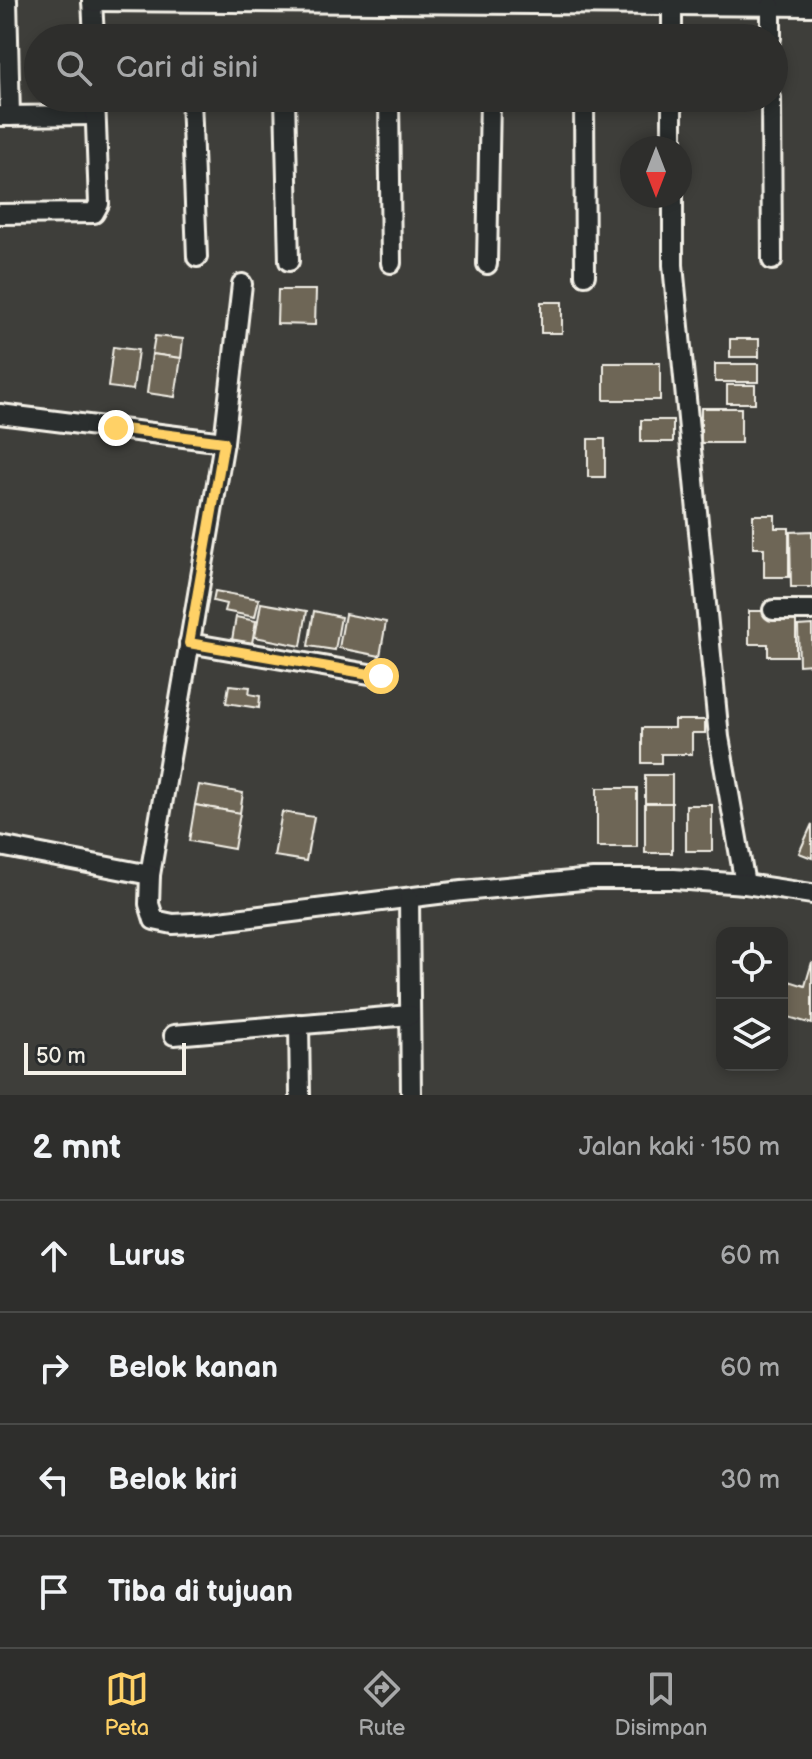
<!DOCTYPE html>
<html lang="id">
<meta charset="utf-8">
<style>
:root{--surface:#2e2e2c;--page:#363634;--text:#f1f3f6;--muted:#a7a8a9;--line:#494a48;--accent:#ffd166}
body{margin:0;font-family:"Balsamiq Sans",sans-serif;background:var(--page);color:var(--text)}
.controls{position:absolute;right:24px;bottom:24px;display:grid;overflow:hidden;border-radius:16px;box-shadow:0 4px 12px #0003}
.controls button{width:72px;height:72px;display:grid;place-items:center;padding:0;border:0;border-bottom:2px solid var(--line);background:var(--surface);color:var(--text);font:40px sans-serif}
.compass{position:absolute;left:620px;top:136px;width:72px;height:72px;border-radius:50%;background:var(--surface);box-shadow:0 4px 12px #0003;rotate:180deg}
.scale{position:absolute;left:24px;bottom:20px;width:162px;box-sizing:border-box;padding-left:8px;border:4px solid #f4f1e8;border-top:0;font-size:22px;line-height:28px;white-space:nowrap;color:#f4f1e8;-webkit-text-stroke:6px #2a2d2e;paint-order:stroke}
.stop{position:absolute;width:24px;height:24px;margin:-18px;border:6px solid #ffd166;border-radius:50%;background:#fff}
.stop.end{background:#ffd166;border-color:#fff;box-shadow:0 2px 8px #0008}
.list{margin:0;padding:0;list-style:none}
h2{display:flex;justify-content:space-between;align-items:center;height:104px;margin:0;padding:0 32px;font-size:34px}
h2 small{font-size:26px;font-weight:400;color:var(--muted)}
.list li{display:grid;grid-template-columns:52px 1fr auto;gap:24px;align-items:center;box-sizing:border-box;height:112px;padding:0 32px;border-top:2px solid var(--line)}
.list b{display:block;font-size:30px;white-space:nowrap}
.list em{font-size:26px;font-style:normal;color:var(--muted)}
.icon{flex:none;width:44px;height:44px;fill:none;stroke:currentColor;stroke-width:2;stroke-linecap:round;stroke-linejoin:round}
.map{position:relative;flex:none;width:812px;height:1095px;overflow:hidden}
.search{position:absolute;background:var(--surface);box-shadow:0 4px 12px #0003;left:24px;right:24px;top:24px;height:88px;display:flex;align-items:center;gap:20px;box-sizing:border-box;padding:0 28px;border-radius:44px;color:var(--muted);font-size:30px}
.sheet{height:552px;background:var(--surface)}
nav{display:flex;justify-content:space-around;align-items:center;box-sizing:border-box;height:112px;border-top:2px solid var(--line);background:var(--surface);font-size:22px;color:var(--muted)}
nav a{display:grid;justify-items:center;gap:4px}
nav .on{color:var(--accent)}
.map>svg:first-child{display:block}
.building{fill:#6e6656;stroke:#f4f1e8;stroke-width:2}
.lines{fill:none;stroke-linecap:round;stroke-linejoin:round}
.minor-casing{stroke:#f4f1e8;stroke-width:24}
.minor{stroke:#2a2d2e;stroke-width:18}
.route{stroke:#ffd166;stroke-width:10}
</style>
<div class="map">
<svg width="812" height="1095" viewBox="0 0 812 1095">
<rect width="100%" height="100%" fill="#3e3e3a"/>
<filter id="ink" filterUnits="userSpaceOnUse"><feTurbulence type="fractalNoise" baseFrequency=".0125" numOctaves="2"/><feDisplacementMap in="SourceGraphic" scale="16" xChannelSelector="R" yChannelSelector="G"/><feConvolveMatrix kernelMatrix="1 2 1 2 8 2 1 2 1" color-interpolation-filters="sRGB"/></filter>
<g filter="url(#ink)">
<g class="building">
<path d="M278,290H316L315,325L277,324Z"/>
<rect x="541" y="302" width="21" height="31"/>
<path d="M155,336L183,339L181,358L152,354Z"/>
<rect x="730" y="339" width="29" height="18"/>
<path d="M113,347L138,350L133,390L108,387Z"/>
<path d="M152,354L181,358L175,397L147,393Z"/>
<rect x="604" y="363" width="56" height="37"/>
<rect x="715" y="364" width="43" height="18"/>
<rect x="727" y="385" width="28" height="18"/>
<rect x="701" y="408" width="40" height="35"/>
<rect x="641" y="420" width="32" height="22"/>
<rect x="588" y="439" width="17" height="38"/>
<path d="M753,515H775V528H789V577H764V548H753Z"/>
<path d="M812,531V587H791L790,532Z"/>
<path d="M215,591L259,599L255,617L224,611L226,604L213,601Z"/>
<path d="M261,603L307,611L301,646L255,637Z"/>
<path d="M314,611L341,617L335,650L308,646Z"/>
<path d="M749,611H796V656H768V644H749Z"/>
<path d="M345,614L386,622L380,656L339,648Z"/>
<path d="M236,617L256,621L252,643L232,640Z"/>
<path d="M812,625V664L799,665L798,626Z"/>
<path d="M229,685L250,687L249,694L260,696L259,708L226,703Z"/>
<path d="M674,720H705V733H692V754H661V763H642V728H674Z"/>
<rect x="645" y="775" width="27" height="28"/>
<path d="M199,785L243,793L240,813L195,805Z"/>
<rect x="597" y="788" width="40" height="59"/>
<rect x="645" y="803" width="27" height="50"/>
<path d="M195,805L240,813L234,849L189,841Z"/>
<rect x="686" y="805" width="26" height="46"/>
<path d="M282,812L314,817L306,861L274,856Z"/>
<path d="M812,824V858L799,853Z"/>
<path d="M812,962V1024L785,1016L787,1007L782,1006L786,980L805,986Z"/>
</g>
<g class="lines">
<defs>
<g id="minor">
<path d="M7,0L10,116"/>
<path d="M92,0L94,38"/>
<path d="M92,1L812,6"/>
<path d="M771,6V38"/>
<path d="M672,38V0"/>
<path d="M191,98L197,257"/>
<path d="M285,98L289,261"/>
<path d="M389,98L391,263"/>
<path d="M584,98L585,275"/>
<path d="M672,98V148"/>
<path d="M771,98L772,260"/>
<path d="M0,116L95,115"/>
<path d="M673,196V265L719,737L745,884"/>
<path d="M0,214L94,213L99,204L95,98"/>
<path d="M487,264L490,98"/>
<path d="M242,284L224,442L150,875L149,904L154,920L173,924L212,922L462,891L593,879H674L745,884L812,894"/>
<path d="M0,414L224,442"/>
<path d="M773,610H812"/>
<path d="M189,643L381,676"/>
<path d="M0,846L150,875"/>
<path d="M409,898L411,1095"/>
<path d="M299,1024L300,1095"/>
<path d="M174,1035L410,1015"/>
</g>
</defs>
<use href="#minor" class="minor-casing"/>
<use href="#minor" class="minor"/>
</g>
</g>
<g class="lines" filter="url(#ink)">
<path class="route" d="M116,428L224,442L189,643L381,676"/>
</g>
</svg>
<div class="controls">
<button><svg class="icon" aria-label="locate" viewBox="0 0 24 24"><circle cx="12" cy="12" r="6"/><path d="M12 2v4M12 18v4M2 12h4M18 12h4"/></svg></button>
<button><svg class="icon" aria-label="layers" viewBox="0 0 24 24"><path d="M12 4l9 5-9 5-9-5zM3 14l9 5 9-5"/></svg></button>
</div>
<svg class="compass" viewBox="-18 -18 36 36"><path d="M0-13l5 13h-10z" fill="#e53935"/><path d="M0 13l5-13h-10z" fill="#a7a8a9"/></svg>
<div class="scale">50 m</div>
<div class="stop" style="left:381px;top:676px"></div>
<div class="stop end" style="left:116px;top:428px"></div>
<div class="search"><svg class="icon" aria-label="search" viewBox="0 0 24 24"><circle cx="10" cy="10" r="6"/><path d="M15 15l6 6"/></svg>Cari di sini</div>
</div>
<section class="sheet">
<h2>2 mnt<small>Jalan kaki · 150 m</small></h2>
<ul class="list">
<li><svg class="icon" aria-label="ahead" viewBox="0 0 24 24"><path d="M12 20V5M6 11l6-6 6 6"/></svg><div><b>Lurus</b></div><em>60 m</em></li>
<li><svg class="icon" aria-label="right" viewBox="0 0 24 24"><path d="M7 20v-9h11M14 6l5 5-5 5"/></svg><div><b>Belok kanan</b></div><em>60 m</em></li>
<li><svg class="icon" aria-label="left" viewBox="0 0 24 24"><path d="M17 20v-9H6M10 6l-5 5 5 5"/></svg><div><b>Belok kiri</b></div><em>30 m</em></li>
<li><svg class="icon" aria-label="arrive" viewBox="0 0 24 24"><path d="M6 21V4h12l-3 4 3 4H6"/></svg><div><b>Tiba di tujuan</b></div></li>
</ul>
</section>
<nav>
<a class="on"><svg class="icon" aria-label="map" viewBox="0 0 24 24"><path d="M3 6l6-2 6 2 6-2v14l-6 2-6-2-6 2zM9 4v14M15 6v14"/></svg>Peta</a>
<a><svg class="icon" aria-label="directions" viewBox="0 0 24 24"><path d="M12 3l9 9-9 9-9-9zM9 14v-3h6M13 9l2 2-2 2"/></svg>Rute</a>
<a><svg class="icon" aria-label="saved" viewBox="0 0 24 24"><path d="M7 4h10v16l-5-4-5 4z"/></svg>Disimpan</a>
</nav>
